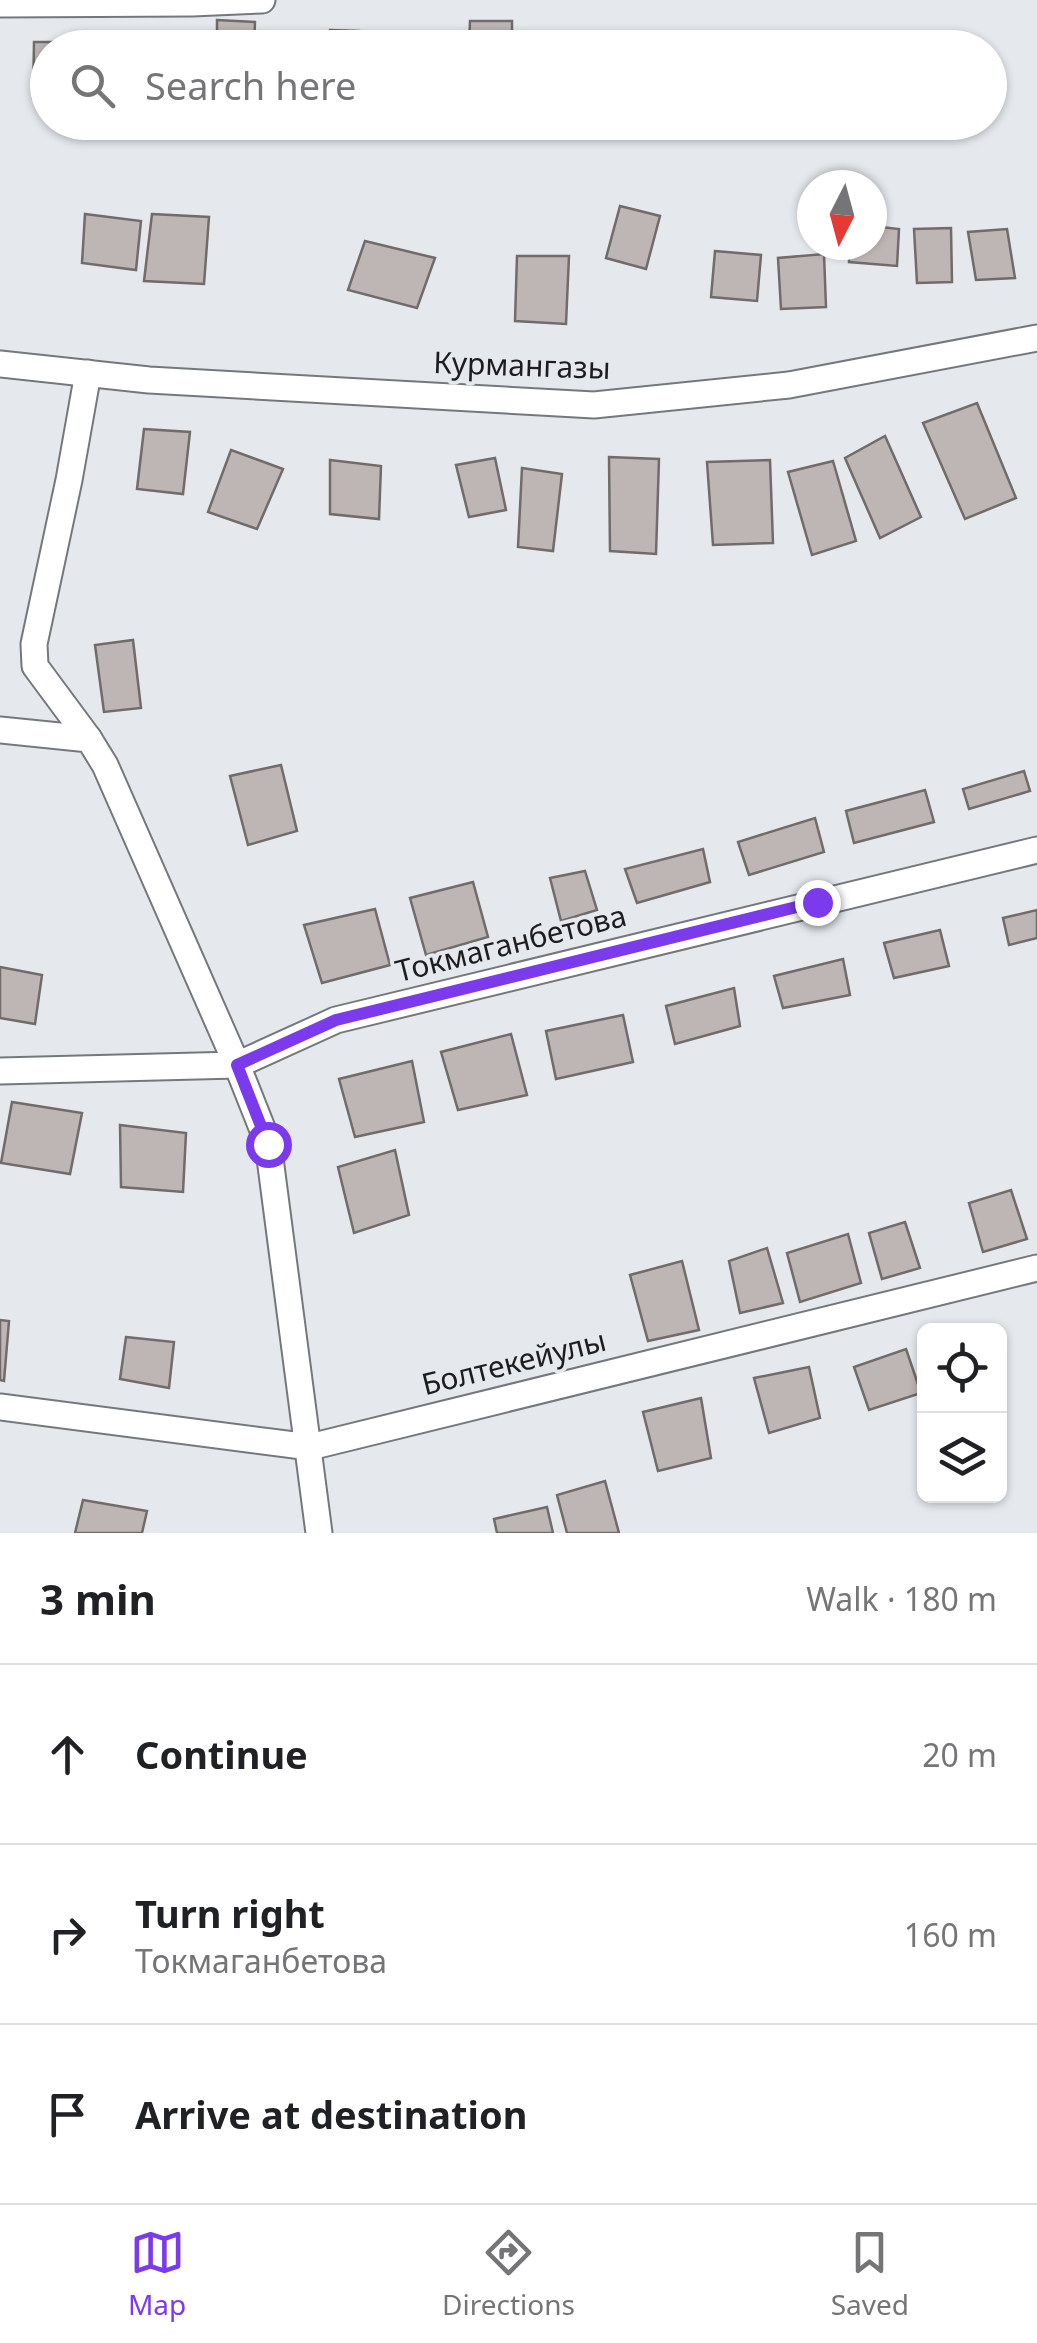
<!DOCTYPE html>
<meta charset="utf-8">
<style>
:root{--surface:#fff;--page:#f2f2f2;--text:#202124;--muted:#757577;--line:#e0e0e0;--accent:#7c3aed}
body{margin:0;font-family:"Noto Sans",sans-serif;background:var(--page);color:var(--text)}
.controls{position:absolute;right:30px;bottom:30px;display:grid;overflow:hidden;border-radius:15px;box-shadow:0 2px 8px #0004}
.controls button{width:90px;height:90px;display:grid;place-items:center;padding:0;border:0;border-bottom:2px solid var(--line);background:var(--surface);color:var(--text);font:50px sans-serif}
.compass{position:absolute;left:797px;top:170px;width:90px;height:90px;border-radius:50%;background:var(--surface);box-shadow:0 2px 8px #0004;rotate:186deg}
.stop{position:absolute;width:30px;height:30px;margin:-22px;border:8px solid #7c3aed;border-radius:50%;background:#fff}
.stop.end{background:#7c3aed;border-color:#fff;box-shadow:0 2px 10px #0008}
.list{margin:0;padding:0;list-style:none}
h2{display:flex;justify-content:space-between;align-items:center;height:130px;margin:0;padding:0 40px;font-size:42px}
h2 small{font-size:32px;font-weight:400;color:var(--muted)}
.list li{display:grid;grid-template-columns:65px 1fr auto;gap:30px;align-items:center;box-sizing:border-box;height:180px;padding:0 40px;border-top:2px solid var(--line)}
.list b{display:block;font-size:38px;white-space:nowrap}
.list p{margin:0;font-size:32px;white-space:nowrap;color:var(--muted)}
.list em{font-size:32px;font-style:normal;color:var(--muted)}
.icon{flex:none;width:55px;height:55px;fill:none;stroke:currentColor;stroke-width:2;stroke-linecap:round;stroke-linejoin:round}
.map{position:relative;flex:none;width:1037px;height:1533px;overflow:hidden}
.search{position:absolute;background:var(--surface);box-shadow:0 2px 8px #0004;left:30px;right:30px;top:30px;height:110px;display:flex;align-items:center;gap:25px;box-sizing:border-box;padding:0 35px;border-radius:55px;color:var(--muted);font-size:38px}
.sheet{height:670px;background:var(--surface)}
nav{display:flex;justify-content:space-around;align-items:center;box-sizing:border-box;height:140px;border-top:2px solid var(--line);background:var(--surface);font-size:28px;color:var(--muted)}
nav a{display:grid;justify-items:center;gap:5px}
nav .on{color:var(--accent)}
.map>svg:first-child{display:block}
.building{fill:#bdb6b4;stroke:#716b69;stroke-width:2.5}
.lines{fill:none;stroke-linecap:round;stroke-linejoin:round}
.minor-casing{stroke:#74787c;stroke-width:29}
.minor{stroke:#fff;stroke-width:25}
.route{stroke:#7c3aed;stroke-width:12}
.labels{text-anchor:middle;stroke-width:8;stroke-linejoin:round;paint-order:stroke}
.street-label{font-size:30px;fill:#1c1d1f;stroke:#e5e9ee}
</style>
<div class="map">
<svg width="1037" height="1533" viewBox="0 0 1037 1533">
<rect width="100%" height="100%" fill="#e5e9ee"/>
<g class="building">
<path d="M217,20L255,22L254,48H217Z"/>
<path d="M470,21H512V48H469Z"/>
<path d="M330,30L359,31L357,48H328Z"/>
<path d="M163,38H207V48H162Z"/>
<path d="M34,42H84V48H48V97L33,98Z"/>
<path d="M620,206L660,216L646,269L606,258Z"/>
<path d="M85,214L141,221L136,270L82,263Z"/>
<path d="M152,214L209,217L204,284L144,281Z"/>
<path d="M872,226L899,229L897,266L849,262V245H872Z"/>
<path d="M951,228L952,282L917,283L914,229Z"/>
<path d="M1007,229L1015,278L976,280L968,232Z"/>
<path d="M365,241L435,258L417,308L348,290Z"/>
<path d="M715,251L761,255L757,301L711,297Z"/>
<path d="M824,254L826,307L781,309L778,258Z"/>
<path d="M517,256H569L566,324L515,321Z"/>
<path d="M977,403L1016,498L965,519L923,423Z"/>
<path d="M144,429L190,432L183,494L137,489Z"/>
<path d="M885,436L921,517L880,538L845,458Z"/>
<path d="M231,450L283,469L257,529L208,512Z"/>
<path d="M609,457L659,459L656,554L610,551Z"/>
<path d="M495,458L506,510L469,517L456,465Z"/>
<path d="M330,460L381,466L379,519L330,514Z"/>
<path d="M770,460L773,543L713,545L707,462Z"/>
<path d="M833,461L856,541L812,555L788,472Z"/>
<path d="M522,468L562,474L553,551L518,547Z"/>
<path d="M133,640L141,708L104,712L95,645Z"/>
<path d="M281,765L297,831L248,845L230,776Z"/>
<path d="M1024,771L1030,791L969,809L963,789Z"/>
<path d="M925,790L934,822L854,843L846,811Z"/>
<path d="M815,818L824,852L749,875L738,842Z"/>
<path d="M703,849L710,882L637,903L625,869Z"/>
<path d="M585,871L597,910L561,921L550,878Z"/>
<path d="M473,882L488,937L426,955L410,898Z"/>
<path d="M375,909L390,965L322,983L304,925Z"/>
<path d="M1037,910V938L1009,945L1003,918Z"/>
<path d="M940,930L949,966L894,978L884,943Z"/>
<path d="M843,959L850,995L783,1008L774,976Z"/>
<path d="M0,967L42,975L35,1024L0,1018Z"/>
<path d="M734,988L740,1026L675,1044L666,1006Z"/>
<path d="M623,1015L633,1062L556,1079L546,1031Z"/>
<path d="M511,1034L527,1095L458,1110L441,1052Z"/>
<path d="M412,1061L424,1122L355,1137L339,1079Z"/>
<path d="M12,1102L82,1113L70,1174L1,1163Z"/>
<path d="M120,1125L186,1133L183,1192L121,1187Z"/>
<path d="M395,1150L409,1215L354,1233L338,1167Z"/>
<path d="M1011,1190L1027,1239L983,1252L969,1203Z"/>
<path d="M905,1222L920,1268L882,1279L869,1233Z"/>
<path d="M848,1234L861,1283L800,1302L787,1253Z"/>
<path d="M767,1248L783,1303L740,1313L729,1261Z"/>
<path d="M682,1261L699,1330L648,1341L630,1275Z"/>
<path d="M0,1320L9,1321L4,1381L0,1380Z"/>
<path d="M126,1337L174,1342L169,1388L120,1379Z"/>
<path d="M906,1349L921,1393L869,1410L854,1367Z"/>
<path d="M809,1367L820,1418L769,1433L754,1378Z"/>
<path d="M701,1398L711,1458L658,1471L643,1412Z"/>
<path d="M605,1481L619,1533H567L557,1495Z"/>
<path d="M83,1500L147,1511L142,1533H75Z"/>
<path d="M547,1507L553,1533H497L494,1519Z"/>
</g>
<g class="lines">
<defs>
<g id="minor">
<path d="M0,4L192,3L262,0"/>
<path d="M0,364L149,380L594,405L789,385L1037,338"/>
<path d="M88,373L69,480L34,644L35,666L89,739"/>
<path d="M0,730L89,739L105,765L237,1065L268,1143L319,1533"/>
<path d="M0,1071L237,1065L336,1020L1037,850"/>
<path d="M0,1407L310,1447L1037,1268"/>
</g>
</defs>
<use href="#minor" class="minor-casing"/>
<use href="#minor" class="minor"/>
</g>
<g class="lines">
<path class="route" d="M268,1144L237,1065L336,1020L817,902"/>
</g>
<g class="labels">
<g class="street-label">
<text transform="translate(522 366) rotate(2)" y="10">Курмангазы</text>
<text transform="translate(511 944) rotate(-14)" y="10">Токмаганбетова</text>
<text transform="translate(514 1363) rotate(-14)" y="10">Болтекейулы</text>
</g>
</g>
</svg>
<div class="controls">
<button><svg class="icon" aria-label="locate" viewBox="0 0 24 24"><circle cx="12" cy="12" r="6"/><path d="M12 2v4M12 18v4M2 12h4M18 12h4"/></svg></button>
<button><svg class="icon" aria-label="layers" viewBox="0 0 24 24"><path d="M12 4l9 5-9 5-9-5zM3 14l9 5 9-5"/></svg></button>
</div>
<svg class="compass" viewBox="-18 -18 36 36"><path d="M0-13l5 13h-10z" fill="#e53935"/><path d="M0 13l5-13h-10z" fill="#757577"/></svg>
<div class="stop" style="left:268px;top:1144px"></div>
<div class="stop end" style="left:817px;top:902px"></div>
<div class="search"><svg class="icon" aria-label="search" viewBox="0 0 24 24"><circle cx="10" cy="10" r="6"/><path d="M15 15l6 6"/></svg>Search here</div>
</div>
<section class="sheet">
<h2>3 min<small>Walk · 180 m</small></h2>
<ul class="list">
<li><svg class="icon" aria-label="ahead" viewBox="0 0 24 24"><path d="M12 20V5M6 11l6-6 6 6"/></svg><div><b>Continue</b></div><em>20 m</em></li>
<li><svg class="icon" aria-label="right" viewBox="0 0 24 24"><path d="M7 20v-9h11M14 6l5 5-5 5"/></svg><div><b>Turn right</b><p>Токмаганбетова</p></div><em>160 m</em></li>
<li><svg class="icon" aria-label="arrive" viewBox="0 0 24 24"><path d="M6 21V4h12l-3 4 3 4H6"/></svg><div><b>Arrive at destination</b></div></li>
</ul>
</section>
<nav>
<a class="on"><svg class="icon" aria-label="map" viewBox="0 0 24 24"><path d="M3 6l6-2 6 2 6-2v14l-6 2-6-2-6 2zM9 4v14M15 6v14"/></svg>Map</a>
<a><svg class="icon" aria-label="directions" viewBox="0 0 24 24"><path d="M12 3l9 9-9 9-9-9zM9 14v-3h6M13 9l2 2-2 2"/></svg>Directions</a>
<a><svg class="icon" aria-label="saved" viewBox="0 0 24 24"><path d="M7 4h10v16l-5-4-5 4z"/></svg>Saved</a>
</nav>
